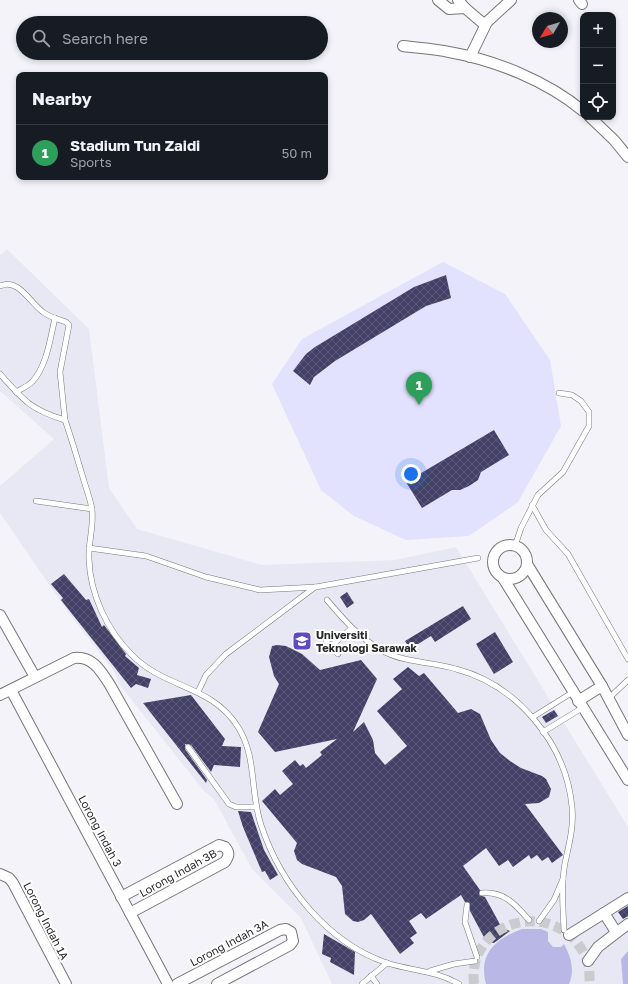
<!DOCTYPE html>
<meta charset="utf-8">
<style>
:root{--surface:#171b24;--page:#242831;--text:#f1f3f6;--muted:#9ea1a6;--line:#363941;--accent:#d93025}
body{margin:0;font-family:"Golos Text",sans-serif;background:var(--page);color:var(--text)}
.controls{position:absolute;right:12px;top:12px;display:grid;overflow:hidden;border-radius:8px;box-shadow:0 2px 6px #0003}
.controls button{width:36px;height:36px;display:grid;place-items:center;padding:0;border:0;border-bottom:1px solid var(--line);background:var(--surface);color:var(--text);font:20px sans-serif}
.compass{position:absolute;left:532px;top:12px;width:36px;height:36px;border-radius:50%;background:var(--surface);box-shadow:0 2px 6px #0003;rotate:232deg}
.you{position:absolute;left:411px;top:474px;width:14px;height:14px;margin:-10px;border:3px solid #fff;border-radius:50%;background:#1a73e8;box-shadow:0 0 0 6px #1a73e833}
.badge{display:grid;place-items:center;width:26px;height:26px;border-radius:50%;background:var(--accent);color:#fff;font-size:13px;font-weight:700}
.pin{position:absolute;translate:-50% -33px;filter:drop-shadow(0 1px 2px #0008)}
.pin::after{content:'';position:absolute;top:21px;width:14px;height:12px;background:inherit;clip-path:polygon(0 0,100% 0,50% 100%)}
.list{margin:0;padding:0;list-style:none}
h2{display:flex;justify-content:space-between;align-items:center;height:52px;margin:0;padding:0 16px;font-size:17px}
h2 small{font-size:13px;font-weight:400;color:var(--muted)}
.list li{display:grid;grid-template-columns:26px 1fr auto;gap:12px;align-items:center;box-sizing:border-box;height:56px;padding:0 16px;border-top:1px solid var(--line)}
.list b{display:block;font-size:15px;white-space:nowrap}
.list p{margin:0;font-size:13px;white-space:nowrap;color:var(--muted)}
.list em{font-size:13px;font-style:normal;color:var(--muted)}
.icon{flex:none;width:22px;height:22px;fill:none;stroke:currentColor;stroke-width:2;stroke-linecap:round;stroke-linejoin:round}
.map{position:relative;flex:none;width:628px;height:984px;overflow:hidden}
.search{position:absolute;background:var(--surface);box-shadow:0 2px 6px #0003;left:16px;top:16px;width:312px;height:44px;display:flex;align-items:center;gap:10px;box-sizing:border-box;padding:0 14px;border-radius:22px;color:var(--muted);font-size:15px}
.panel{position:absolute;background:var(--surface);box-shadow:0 2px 6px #0003;left:16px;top:72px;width:312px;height:108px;border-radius:8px}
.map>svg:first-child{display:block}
.built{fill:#e8e8f5}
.pitch{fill:#e2e1fe}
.water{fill:#b8b7e5}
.building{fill:url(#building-cross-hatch)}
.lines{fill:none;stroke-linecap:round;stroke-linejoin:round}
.minor-tunnel{stroke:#cacacf;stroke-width:10;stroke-dasharray:10 5;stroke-linecap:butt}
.service-casing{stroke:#76767b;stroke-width:6}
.minor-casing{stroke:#76767b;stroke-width:12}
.service{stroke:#fff;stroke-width:5}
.minor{stroke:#fff;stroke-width:10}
.labels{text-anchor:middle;stroke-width:4;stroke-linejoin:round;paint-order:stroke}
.poi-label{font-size:11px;font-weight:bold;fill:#272729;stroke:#fff;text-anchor:start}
.street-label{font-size:11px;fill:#272729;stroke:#fff}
</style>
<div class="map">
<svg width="628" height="984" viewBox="0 0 628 984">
<defs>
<pattern id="building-cross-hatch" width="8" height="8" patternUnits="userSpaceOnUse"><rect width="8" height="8" fill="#434067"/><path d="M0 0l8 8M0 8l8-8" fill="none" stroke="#5c5979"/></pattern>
</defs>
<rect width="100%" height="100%" fill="#f3f3f9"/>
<path class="built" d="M7,249L89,329L109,488L137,529L262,565L395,560L456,547L628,827V984H332L301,918L252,869L214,799L204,791L119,684L114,671L68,612L0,513V486L54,439L0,391V255Z"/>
<path class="pitch" d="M443,262L505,294L550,360L561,426L518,502L469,536L406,540L354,516L321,490L272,384L302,339Z"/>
<g class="water">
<path d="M522,929H541L548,932V941L553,947H561L564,944C571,957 575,970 569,984H486C478,954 495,939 522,929Z"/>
<path d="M628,951V984H623L621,959Z"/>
</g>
<g class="building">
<path d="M446,275L451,298L426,306L335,361L314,377L310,385L293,371L306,354L315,347L414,287Z"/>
<path d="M494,430L509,455L481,472L478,480L469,486L460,490H452L422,508L406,482Z"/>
<path d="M64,574L86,600L89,599L102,627L104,625L126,654L125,656L139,668L137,675L151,679L148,688L136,684L131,688L61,600L63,598L51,584Z"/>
<path d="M347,592L354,603L347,608L340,597Z"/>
<path d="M463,606L471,619L435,642L431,636L410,649L405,641Z"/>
<path d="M495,632L513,662L494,674L476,644Z"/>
<path d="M277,645L286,646L302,654L320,670L361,660L377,679L353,732L364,722L373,740L375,753L385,765L407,746L377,711L402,689L393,679L408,667L419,676L424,673L458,713L471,709L480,714L491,740L500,753L510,761L521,768L542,776L546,779L551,789L549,797L539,803L525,804L563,855L552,863L548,857L542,861L537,855L531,859L529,855L513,867L508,860L499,866L486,848L463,866L480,890L479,895L485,897L502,928L510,931L494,943L486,941L470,911V903L465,902L461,895L426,919L421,913L409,921L417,933L410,938L414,943L400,954L371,914L364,920L358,922L353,921L345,914L342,886L336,877L302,864L297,860L294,851L297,843L262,801L275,789L280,795L293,784L282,771L295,760L300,766L303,764L306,768L322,755L320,752L337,739L275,752L258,732L279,684L274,676L269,657L272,646Z"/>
<path d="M191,695L225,739L222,746L241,747L240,767L214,765L211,772L191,745L185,744V749L207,780L206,783L143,703Z"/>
<path d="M554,710L558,716L546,723L542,717Z"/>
<path d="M238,811L251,812L264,850L278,875L270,880L265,871L262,872L243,827Z"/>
<path d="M628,906V916L623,919L618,912Z"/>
<path d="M324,934L355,952L354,975L330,962L331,958L322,954Z"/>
</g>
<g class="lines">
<path class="minor-tunnel" d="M474,984C467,928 536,901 574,939C579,945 586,955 588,963C590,970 589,977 590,984"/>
<defs>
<g id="service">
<path d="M0,286C18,277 30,303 43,312C49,317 58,319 66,322L69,325L60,372L65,420"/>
<path d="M0,374C23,400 31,410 65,420C72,440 78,461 84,481C87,491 91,501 92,510C94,527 88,543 89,559C90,594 107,630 131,654C164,689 211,684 238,727C257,757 250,792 261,825C280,883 327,943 387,963C412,971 434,970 459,984"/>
<path d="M16,392C21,389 28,386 32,382C47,366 50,339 55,318"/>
<path d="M36,501L92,509"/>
<path d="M532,505L546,530L568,554L628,659"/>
<path d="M515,546L521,528L538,495L563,472L589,426V412L581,401L572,395L559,393"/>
<path d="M89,548L146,556L206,577L260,590L316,587L478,558"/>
<path d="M327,600C344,620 361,640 385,652C407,663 433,662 456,669C517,685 566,743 572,807C574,827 569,844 565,863C561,885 563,908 564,930"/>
<path d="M326,641L338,654"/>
<path d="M331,646L352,628"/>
<path d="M198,692L206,675L226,654L315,587"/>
<path d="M608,699L628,680"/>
<path d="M533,717L573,692"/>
<path d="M543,732L582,708"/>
<path d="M188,747L229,804L236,807H256"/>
<path d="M482,893C504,891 516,905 529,920"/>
<path d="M467,905L465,922L477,957"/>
<path d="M539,921L554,900L563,879"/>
<path d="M430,971L454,964L475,961"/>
<path d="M371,976L377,984"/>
<path d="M362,984L387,963"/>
</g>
<g id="minor">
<path d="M438,0L449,9L465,8"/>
<path d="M458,0L465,8L485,25"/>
<path d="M579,0L582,4"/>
<path d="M403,46C418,48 434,49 449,52C495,60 547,81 583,111"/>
<path d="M470,57L487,22L511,0"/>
<path d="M590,117L614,140L628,157"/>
<circle cx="510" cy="562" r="17"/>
<path d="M527,564L602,686L628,735"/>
<path d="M503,578L628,780"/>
<path d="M0,615L35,677"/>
<path d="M11,690L168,984"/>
<path d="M0,695L74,658C93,656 101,671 110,685L177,804"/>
<path d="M578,701L602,686"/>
<path d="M0,874L9,878L13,883L66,984"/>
<path d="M121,897L219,845L225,847C230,853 229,856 225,862L130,913"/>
<path d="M604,913L616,932"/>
<path d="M569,935L628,898"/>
<path d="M588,961L598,947L628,924"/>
<path d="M177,984L280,930L286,929L291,932L293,941L290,945L217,984"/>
</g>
</defs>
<use href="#service" class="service-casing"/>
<use href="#minor" class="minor-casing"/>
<use href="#service" class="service"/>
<use href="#minor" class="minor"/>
</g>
<defs>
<symbol id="university-square" viewBox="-11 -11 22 22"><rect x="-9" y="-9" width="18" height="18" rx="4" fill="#5f4ac2" stroke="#fff"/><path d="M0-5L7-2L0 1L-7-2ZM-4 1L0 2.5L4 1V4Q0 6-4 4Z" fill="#fff"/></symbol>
</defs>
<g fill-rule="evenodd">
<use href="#university-square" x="291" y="630" width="22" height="22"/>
</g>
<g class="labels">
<g class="poi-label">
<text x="316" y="639">Universiti<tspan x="316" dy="13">Teknologi Sarawak</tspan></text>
</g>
<g class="street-label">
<text transform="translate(100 831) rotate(62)" y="4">Lorong Indah 3</text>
<text transform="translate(178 873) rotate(-29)" y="4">Lorong Indah 3B</text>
<text transform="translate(46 921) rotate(63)" y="4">Lorong Indah 1A</text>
<text transform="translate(229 943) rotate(-28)" y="4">Lorong Indah 3A</text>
</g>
</g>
</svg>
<div class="controls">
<button>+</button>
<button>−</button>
<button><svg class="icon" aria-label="locate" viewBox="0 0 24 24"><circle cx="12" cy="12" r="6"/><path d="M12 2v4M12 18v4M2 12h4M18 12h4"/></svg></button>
</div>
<svg class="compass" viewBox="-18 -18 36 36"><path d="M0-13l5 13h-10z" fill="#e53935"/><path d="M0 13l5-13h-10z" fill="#9ea1a6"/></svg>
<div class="you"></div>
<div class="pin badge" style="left:419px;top:405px;background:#2e9e5b">1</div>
<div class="search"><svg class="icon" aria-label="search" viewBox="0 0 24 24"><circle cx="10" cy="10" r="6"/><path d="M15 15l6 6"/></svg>Search here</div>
<section class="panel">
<h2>Nearby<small></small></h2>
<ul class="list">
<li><span class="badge" style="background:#2e9e5b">1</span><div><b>Stadium Tun Zaidi</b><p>Sports</p></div><em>50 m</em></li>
</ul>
</section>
</div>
